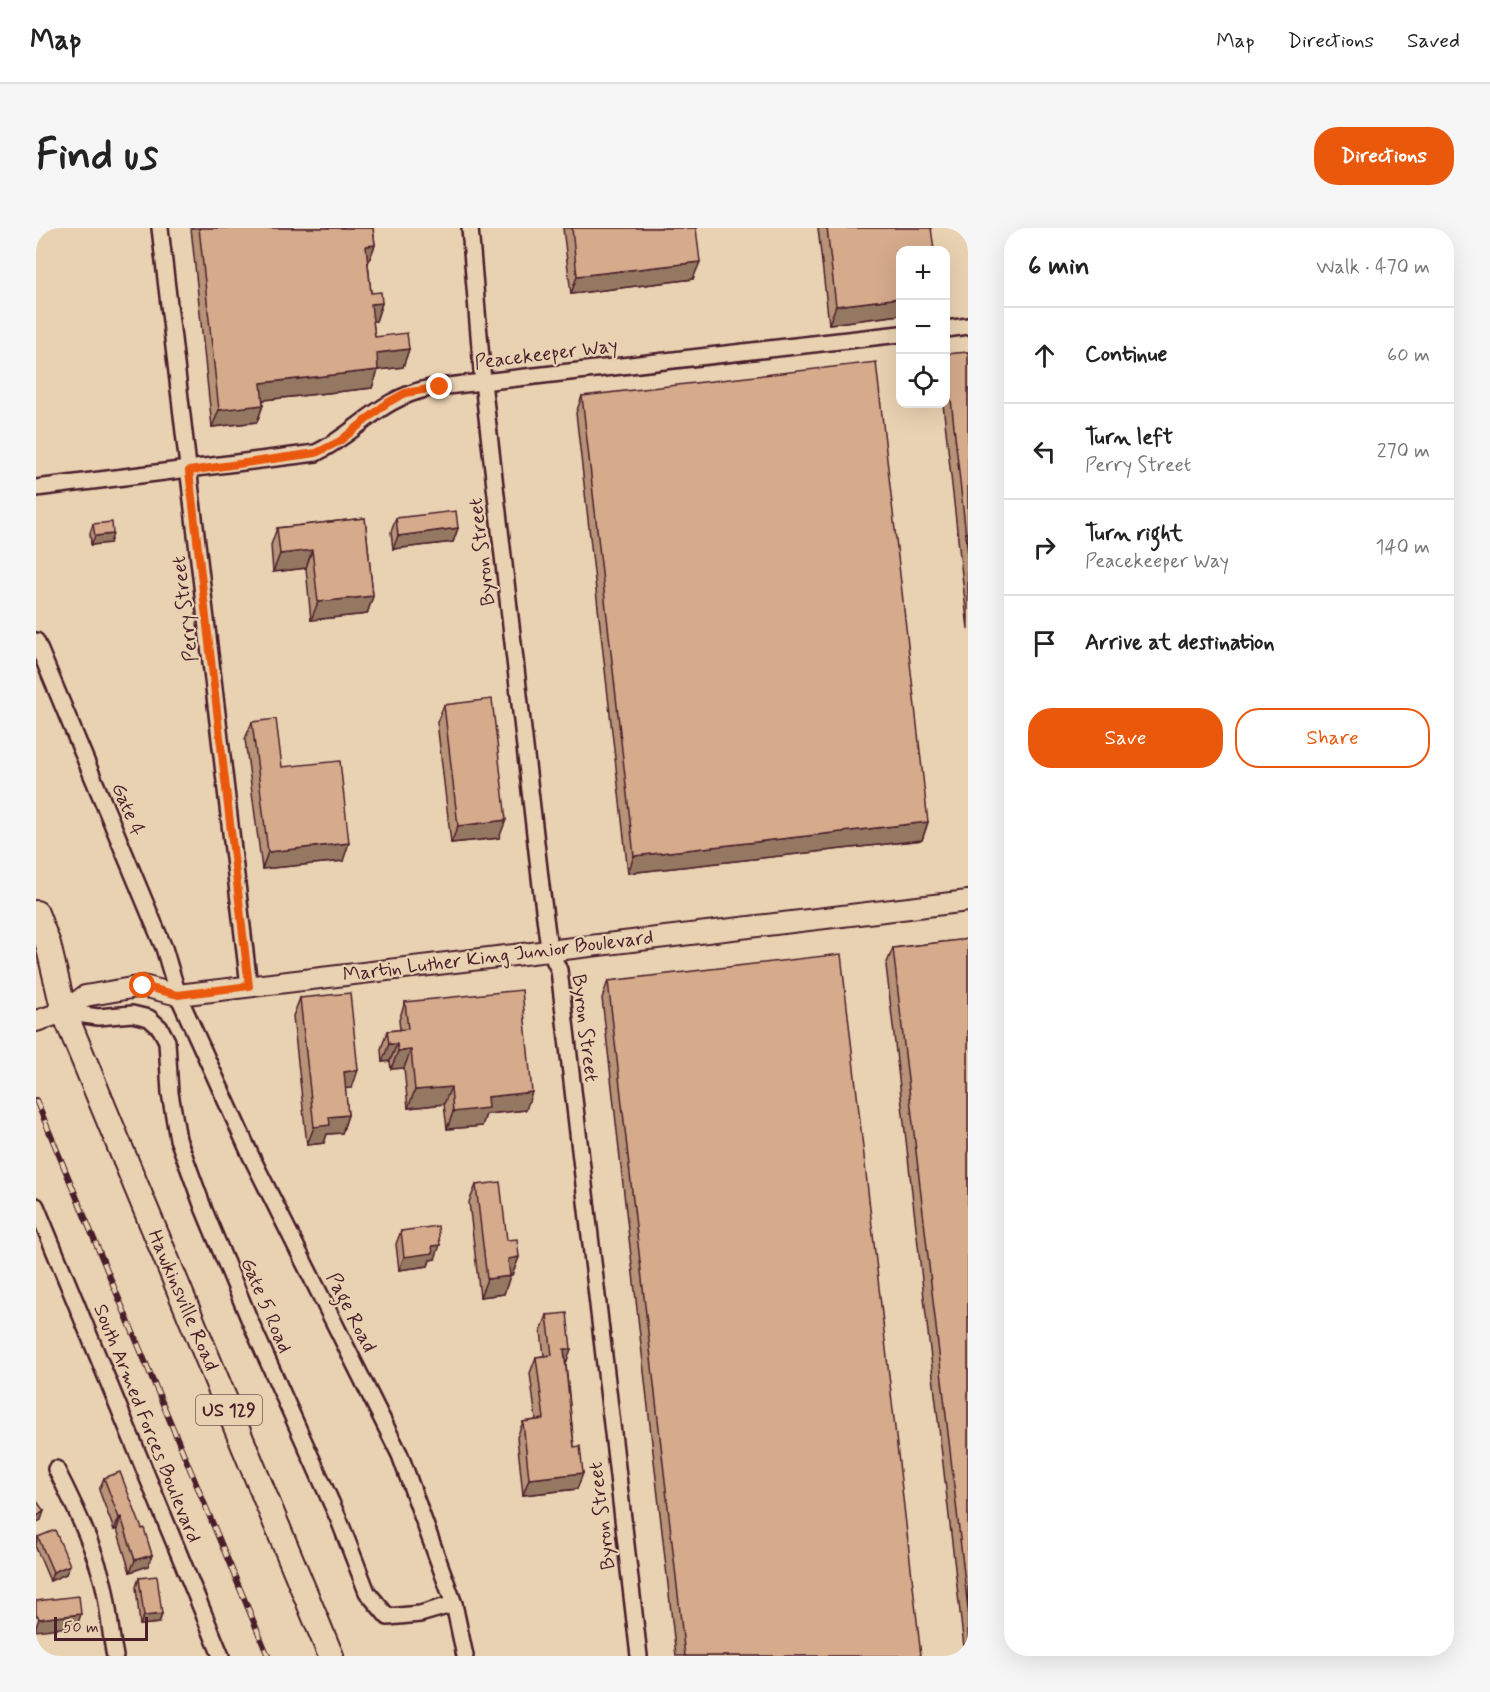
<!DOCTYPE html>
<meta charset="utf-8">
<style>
:root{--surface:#fff;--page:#f6f6f6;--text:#222;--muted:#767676;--line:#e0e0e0;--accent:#ea580c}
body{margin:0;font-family:Mynerve,sans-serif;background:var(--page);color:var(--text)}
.controls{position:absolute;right:18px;top:18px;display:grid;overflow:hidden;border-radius:12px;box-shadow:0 6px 24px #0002}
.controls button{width:54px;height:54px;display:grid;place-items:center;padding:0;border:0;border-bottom:2px solid var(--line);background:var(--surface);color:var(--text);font:30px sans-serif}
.scale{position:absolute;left:18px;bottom:15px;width:94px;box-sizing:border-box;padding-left:6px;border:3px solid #4a1f2b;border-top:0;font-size:16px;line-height:21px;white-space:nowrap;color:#4a1f2b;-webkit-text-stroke:4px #e9d2b2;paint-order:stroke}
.stop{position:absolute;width:18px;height:18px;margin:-14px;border:4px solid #ea580c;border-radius:50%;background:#fff}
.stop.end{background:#ea580c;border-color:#fff;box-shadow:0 2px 6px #0008}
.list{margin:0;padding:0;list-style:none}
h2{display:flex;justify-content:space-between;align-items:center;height:78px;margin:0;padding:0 24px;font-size:26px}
h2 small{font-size:20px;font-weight:400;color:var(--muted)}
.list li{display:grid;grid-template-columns:39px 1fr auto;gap:18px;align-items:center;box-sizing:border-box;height:96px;padding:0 24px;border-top:2px solid var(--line)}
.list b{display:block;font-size:22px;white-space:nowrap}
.list p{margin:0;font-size:20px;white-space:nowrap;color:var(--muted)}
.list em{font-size:20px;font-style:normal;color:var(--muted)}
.actions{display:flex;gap:12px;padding:18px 24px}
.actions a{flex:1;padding:14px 0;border:2px solid var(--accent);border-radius:24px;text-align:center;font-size:21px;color:var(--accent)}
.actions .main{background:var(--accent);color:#fff}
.icon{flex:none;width:33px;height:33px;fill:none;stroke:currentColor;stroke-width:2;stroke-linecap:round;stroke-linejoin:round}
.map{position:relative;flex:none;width:932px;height:1428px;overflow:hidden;border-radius:24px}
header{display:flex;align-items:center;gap:36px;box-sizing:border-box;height:84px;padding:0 30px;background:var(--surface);border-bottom:2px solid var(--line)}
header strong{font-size:28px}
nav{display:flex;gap:33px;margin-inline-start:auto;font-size:21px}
.intro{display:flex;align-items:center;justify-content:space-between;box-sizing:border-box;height:144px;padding:0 36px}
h1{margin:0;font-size:42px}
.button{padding:15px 27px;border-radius:24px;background:var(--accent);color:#fff;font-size:21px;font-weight:700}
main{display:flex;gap:36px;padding:0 36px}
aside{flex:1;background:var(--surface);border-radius:24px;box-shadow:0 6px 24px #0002}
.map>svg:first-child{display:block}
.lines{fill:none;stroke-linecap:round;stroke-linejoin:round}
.minor-casing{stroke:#4a1f2b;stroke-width:20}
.tertiary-casing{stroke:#4a1f2b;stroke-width:24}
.primary-casing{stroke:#4a1f2b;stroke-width:28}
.minor{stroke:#e9d2b2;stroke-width:15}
.tertiary{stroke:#e9d2b2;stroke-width:20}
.primary{stroke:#e9d2b2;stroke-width:24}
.rail-casing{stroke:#4a1f2b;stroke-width:6}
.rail{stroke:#e9d2b2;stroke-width:4;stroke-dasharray:11;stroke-linecap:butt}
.wall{fill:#b79378;stroke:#4a1f2b;stroke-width:1.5}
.shaded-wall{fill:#957862;stroke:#4a1f2b;stroke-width:1.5}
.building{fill:#d5ab8c;stroke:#4a1f2b;stroke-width:1.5}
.route{stroke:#ea580c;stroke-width:8}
.labels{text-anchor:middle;stroke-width:4.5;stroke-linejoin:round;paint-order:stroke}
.shield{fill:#e9d2b2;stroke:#7a5554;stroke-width:1.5}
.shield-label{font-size:18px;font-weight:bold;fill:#4a1f2b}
.street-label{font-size:20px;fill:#4a1f2b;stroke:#e9d2b2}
</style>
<header>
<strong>Map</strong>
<nav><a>Map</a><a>Directions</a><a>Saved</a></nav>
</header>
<div class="intro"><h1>Find us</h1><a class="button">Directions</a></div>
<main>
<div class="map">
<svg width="932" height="1428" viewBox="0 0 932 1428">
<rect width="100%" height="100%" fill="#e9d2b2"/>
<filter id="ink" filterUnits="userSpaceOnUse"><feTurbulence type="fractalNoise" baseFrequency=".0167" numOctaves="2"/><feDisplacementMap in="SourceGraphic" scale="12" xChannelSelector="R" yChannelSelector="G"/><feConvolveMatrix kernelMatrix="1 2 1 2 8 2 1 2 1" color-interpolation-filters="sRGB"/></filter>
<g filter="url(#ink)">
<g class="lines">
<defs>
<g id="minor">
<path d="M124,0L213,758"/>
<path d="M434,0L447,154L505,658L513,721L523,742L603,1428"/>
<path d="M910,101L932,98"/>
<path d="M0,260L280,225C324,203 342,171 394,160L864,106"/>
<path d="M0,413L128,720L142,767L215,928L364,1227L418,1376L429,1428"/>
<path d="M28,784L62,789L96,786L113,790L124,800L131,813L134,865L142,911L168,982L214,1093L303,1292L331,1364L352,1389L384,1386L418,1376"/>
<path d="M0,978L185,1428"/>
<path d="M20,1241C39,1278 58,1318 68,1358C73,1381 74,1405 79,1428"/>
</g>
<path id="tertiary" d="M0,793L28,784L49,768L107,758L142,767L932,673"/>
<path id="primary" d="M0,685L12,716L28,784L295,1428"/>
</defs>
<use href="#minor" class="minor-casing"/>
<use href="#tertiary" class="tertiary-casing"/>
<use href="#primary" class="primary-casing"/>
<use href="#minor" class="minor"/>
<use href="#tertiary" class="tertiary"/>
<use href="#primary" class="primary"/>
<defs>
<path id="rail" d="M0,872L232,1428"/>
</defs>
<use href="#rail" class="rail-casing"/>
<use href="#rail" class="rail"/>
</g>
<g class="wall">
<path d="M155,0H337L339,17L332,35L335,65L346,75L340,93H337L339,109L373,121L367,139L342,142L336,160L227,172V177L221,194L176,199Z"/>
<path d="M527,0H660L657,51L535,66Z"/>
<path d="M782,0H895L864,22V87L793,96Z"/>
<path d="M932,124V401L907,176H909V127Z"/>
<path d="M546,168L892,594L886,612L592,645L540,185Z"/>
<path d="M329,290L337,368L331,386L275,392L270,340L237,344L235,317L241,300Z"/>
<path d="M360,290L422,300L417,314L357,321L355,304Z"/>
<path d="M57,296L74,315L55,317L54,305Z"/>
<path d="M408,477L463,610L415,615L401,494Z"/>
<path d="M216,494L246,539L307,633L226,641L209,511Z"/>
<path d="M932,711V1428H929L850,737L857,720Z"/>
<path d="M572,753L885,1428H640L566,770Z"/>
<path d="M264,770L316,860H309L312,887L306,905L291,906L288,915L271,917L257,788Z"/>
<path d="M369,774L490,882L450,886L446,898L411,901L408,876L372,880L368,840L355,841L354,833L346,834L345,821L351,803L364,802L363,792Z"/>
<path d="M440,957L471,1012L483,1029L476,1047H474L468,1066L444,1069L433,974Z"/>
<path d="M365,1003L399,1031L394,1032L392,1038L363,1042L360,1016Z"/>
<path d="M511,1087L530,1136L538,1219L547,1245L541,1261L487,1267L481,1209L487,1194L500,1192L494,1145L500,1129L508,1128L505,1103Z"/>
<path d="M68,1250L106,1301L116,1327L112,1338L94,1344L81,1301L78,1302L63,1262Z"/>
<path d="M2,1309L30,1346L14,1353L0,1320V1316Z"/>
<path d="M103,1350L126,1386L123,1395L104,1397L100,1359Z"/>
</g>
<g class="shaded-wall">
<path d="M339,17L332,35L324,36L330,18Z"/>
<path d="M664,34L657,51L535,66L541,48Z"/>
<path d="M864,70V87L793,96L800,78Z"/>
<path d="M346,75L340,93L329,94L335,76Z"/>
<path d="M373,121L367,139L334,143L341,125Z"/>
<path d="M342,142L336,160L218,173L225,155Z"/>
<path d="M227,177L221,194L176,199L183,182Z"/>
<path d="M422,300L417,314L357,321L362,308Z"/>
<path d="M77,306L74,315L55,317L59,308Z"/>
<path d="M276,322L270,340L237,344L244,326Z"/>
<path d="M337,368L331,386L275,392L282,374Z"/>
<path d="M470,592L463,610L415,615L422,598Z"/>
<path d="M892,594L886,612L592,645L598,628Z"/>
<path d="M313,615L307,633L226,641L232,624Z"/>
<path d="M353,816H361L354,833L346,834Z"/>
<path d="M375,822L368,840L355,841L362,823Z"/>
<path d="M322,842L316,860L301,861L308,844Z"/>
<path d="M415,859L408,876L372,880L379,862Z"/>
<path d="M496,864L490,882L450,886L446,898L411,901L417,884L451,869Z"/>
<path d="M312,887L306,905L291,906L288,915L271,917L278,899L293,889Z"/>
<path d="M404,1017L399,1031L394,1032L392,1038L363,1042L368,1029L396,1018Z"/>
<path d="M483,1029L476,1047L466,1048L472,1031Z"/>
<path d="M474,1048L468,1066L444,1069L451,1051Z"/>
<path d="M528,1121H535L530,1136Z"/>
<path d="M547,1245L541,1261L487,1267L493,1251Z"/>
<path d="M8,1283L5,1292L0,1295V1289Z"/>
<path d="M85,1289L81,1301L78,1302L83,1290Z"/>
<path d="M116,1327L112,1338L94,1344L99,1332Z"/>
<path d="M34,1337L30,1346L14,1353L17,1344Z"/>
<path d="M45,1386L41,1398L0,1403V1398L3,1391Z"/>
<path d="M126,1386L123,1395L104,1397L108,1388Z"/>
</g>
<g class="building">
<path d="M163,0H337L339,17L330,18L335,65L345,64L346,75L335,76L339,109L371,105L373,121L341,125L342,142L225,155L227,177L183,182Z"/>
<path d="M536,0H660L664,34L541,48Z"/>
<path d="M791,0H895L898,22H864V70L800,78Z"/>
<path d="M932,124V326L910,126Z"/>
<path d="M840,134L892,594L598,628L546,168Z"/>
<path d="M420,283L422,300L362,308L360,290Z"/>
<path d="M329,290L337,368L282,374L276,322L244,326L241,300Z"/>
<path d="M76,294L77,306L59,308L57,296Z"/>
<path d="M456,471L470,592L422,598L408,477Z"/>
<path d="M240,491L246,539L304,533L313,615L232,624L216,494Z"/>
<path d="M932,711V1381L857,720Z"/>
<path d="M805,726L885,1428H649L572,753Z"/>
<path d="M486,762L496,864L451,869L452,880L417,884L415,859L379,862L375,822L362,823L361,816H353L351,803L372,801L369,774Z"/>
<path d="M314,765L322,842L308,844L312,887L293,889L294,897L278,899L264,770Z"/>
<path d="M464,954L471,1012L481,1011L483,1029L472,1031L474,1048L451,1051L440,957Z"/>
<path d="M402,998L404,1017L396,1018L397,1025L368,1029L365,1003Z"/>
<path d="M531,1085L535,1121H528L538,1219L544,1218L547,1245L493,1251L487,1194L508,1191L500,1129L516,1127L511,1087Z"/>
<path d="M84,1244L106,1301L108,1300L116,1327L99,1332L85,1289L83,1290L68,1250Z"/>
<path d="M0,1272L8,1283L0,1289Z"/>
<path d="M19,1302L34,1337L17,1344L2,1309Z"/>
<path d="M121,1348L126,1386L108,1388L103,1350Z"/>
<path d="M43,1368L45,1386L3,1391L2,1388H0V1373Z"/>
</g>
</g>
<g class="lines" filter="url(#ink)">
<path class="route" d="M107,758L142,767L213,758L153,243L280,225L304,213L351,175L369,165L404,159"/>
</g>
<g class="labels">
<rect class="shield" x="160" y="1167" width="66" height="30" rx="4.5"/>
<g class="shield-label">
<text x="193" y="1188">US 129</text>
</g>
<g class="street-label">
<text transform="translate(510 125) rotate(-7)" y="7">Peacekeeper Way</text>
<text transform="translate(445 324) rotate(-97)" y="7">Byron Street</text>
<text transform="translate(148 381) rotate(-97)" y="7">Perry Street</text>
<text transform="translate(93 581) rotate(67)" y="7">Gate 4</text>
<text transform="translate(462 727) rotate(-7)" y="7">Martin Luther King Junior Boulevard</text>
<text transform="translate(550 800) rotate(83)" y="7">Byron Street</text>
<text transform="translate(148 1072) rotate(67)" y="7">Hawkinsville Road</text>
<text transform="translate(231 1077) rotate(67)" y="7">Gate 5 Road</text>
<text transform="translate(316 1084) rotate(63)" y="7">Page Road</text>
<text transform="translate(112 1195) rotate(68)" y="7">South Armed Forces Boulevard</text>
<text transform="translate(565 1288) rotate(-97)" y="7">Byron Street</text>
</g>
</g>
</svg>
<div class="controls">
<button>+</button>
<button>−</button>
<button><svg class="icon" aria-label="locate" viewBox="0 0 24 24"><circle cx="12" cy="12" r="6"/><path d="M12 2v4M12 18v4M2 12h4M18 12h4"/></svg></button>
</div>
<div class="scale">50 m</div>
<div class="stop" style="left:107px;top:758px"></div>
<div class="stop end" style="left:404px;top:159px"></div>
</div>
<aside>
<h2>6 min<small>Walk · 470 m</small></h2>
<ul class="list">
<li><svg class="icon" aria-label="ahead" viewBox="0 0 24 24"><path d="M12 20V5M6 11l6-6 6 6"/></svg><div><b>Continue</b></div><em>60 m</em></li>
<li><svg class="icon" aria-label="left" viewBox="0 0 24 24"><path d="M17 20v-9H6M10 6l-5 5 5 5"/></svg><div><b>Turn left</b><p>Perry Street</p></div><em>270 m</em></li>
<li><svg class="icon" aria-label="right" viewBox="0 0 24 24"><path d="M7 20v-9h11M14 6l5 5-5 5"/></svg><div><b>Turn right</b><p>Peacekeeper Way</p></div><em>140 m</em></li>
<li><svg class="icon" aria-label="arrive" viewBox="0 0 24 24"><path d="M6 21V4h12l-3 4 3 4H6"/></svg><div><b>Arrive at destination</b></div></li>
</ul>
<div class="actions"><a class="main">Save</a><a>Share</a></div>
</aside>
</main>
